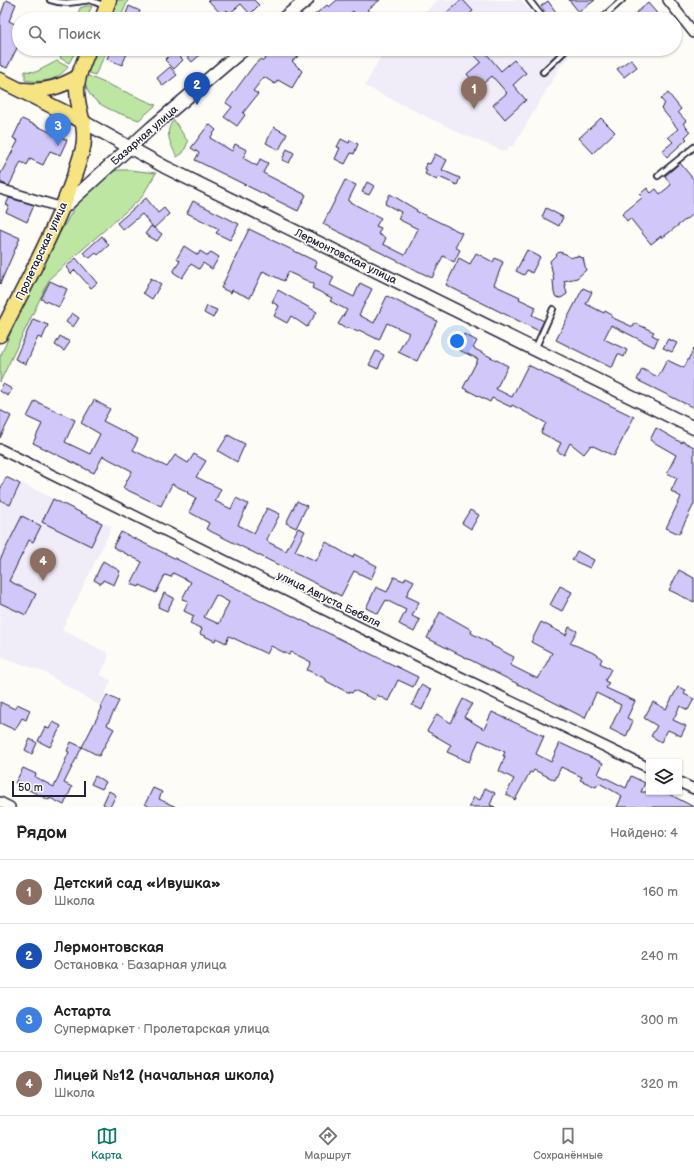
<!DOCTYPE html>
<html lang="ru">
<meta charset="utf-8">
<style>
:root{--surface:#fff;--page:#f2f2f2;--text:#222;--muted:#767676;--line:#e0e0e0;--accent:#0f766e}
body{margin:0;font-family:"Balsamiq Sans",sans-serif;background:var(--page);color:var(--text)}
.controls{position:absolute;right:12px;bottom:12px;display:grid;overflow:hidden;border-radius:0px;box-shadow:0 1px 3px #0004}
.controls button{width:36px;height:36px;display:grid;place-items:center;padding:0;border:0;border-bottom:1px solid var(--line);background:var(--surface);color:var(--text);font:20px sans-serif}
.scale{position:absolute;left:12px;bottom:10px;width:74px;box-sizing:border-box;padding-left:4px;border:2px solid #22223b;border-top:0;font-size:11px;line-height:14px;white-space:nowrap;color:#22223b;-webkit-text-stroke:3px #fdfcf7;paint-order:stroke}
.you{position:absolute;left:457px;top:341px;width:14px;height:14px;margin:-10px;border:3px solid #fff;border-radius:50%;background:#1a73e8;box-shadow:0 0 0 6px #1a73e833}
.badge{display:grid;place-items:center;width:26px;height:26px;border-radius:50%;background:var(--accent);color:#fff;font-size:13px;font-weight:700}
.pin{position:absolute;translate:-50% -33px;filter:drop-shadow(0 1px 2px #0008)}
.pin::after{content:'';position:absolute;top:21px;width:14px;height:12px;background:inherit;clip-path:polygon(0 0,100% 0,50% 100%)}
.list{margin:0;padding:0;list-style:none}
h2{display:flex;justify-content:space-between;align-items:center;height:52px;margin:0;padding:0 16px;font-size:17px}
h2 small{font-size:13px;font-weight:400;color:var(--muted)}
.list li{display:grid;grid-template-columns:26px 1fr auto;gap:12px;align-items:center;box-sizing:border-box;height:64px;padding:0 16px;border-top:1px solid var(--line)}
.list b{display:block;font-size:15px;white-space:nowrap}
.list p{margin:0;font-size:13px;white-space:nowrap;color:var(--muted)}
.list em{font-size:13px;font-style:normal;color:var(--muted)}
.icon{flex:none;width:22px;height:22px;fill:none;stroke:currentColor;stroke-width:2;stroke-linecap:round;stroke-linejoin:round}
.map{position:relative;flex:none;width:694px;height:807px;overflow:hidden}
.search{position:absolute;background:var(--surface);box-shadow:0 1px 3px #0004;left:12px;right:12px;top:12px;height:44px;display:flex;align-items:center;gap:10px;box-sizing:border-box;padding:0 14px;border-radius:22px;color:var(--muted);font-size:15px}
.sheet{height:308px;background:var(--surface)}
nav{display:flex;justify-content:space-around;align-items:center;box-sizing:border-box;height:56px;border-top:1px solid var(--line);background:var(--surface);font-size:11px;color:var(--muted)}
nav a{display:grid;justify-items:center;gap:2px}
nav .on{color:var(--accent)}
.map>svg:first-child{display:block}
.built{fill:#f0ecf8}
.green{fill:#bde6a2;stroke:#70846e}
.building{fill:#d1c7f9;stroke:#22223b;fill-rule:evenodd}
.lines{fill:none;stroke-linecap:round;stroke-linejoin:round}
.lane-casing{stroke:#22223b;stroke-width:8}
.street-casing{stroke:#22223b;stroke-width:12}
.secondary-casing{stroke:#22223b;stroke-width:15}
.primary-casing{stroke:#22223b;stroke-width:17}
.lane{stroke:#fdfcf7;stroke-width:4.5}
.street{stroke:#fdfcf7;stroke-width:9}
.secondary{stroke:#fdfcf7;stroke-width:12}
.primary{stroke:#f6e381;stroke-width:14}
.labels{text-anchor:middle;stroke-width:3;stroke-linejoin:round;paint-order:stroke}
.street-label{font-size:11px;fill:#22223b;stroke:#fdfcf7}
</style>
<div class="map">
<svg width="694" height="807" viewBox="0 0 694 807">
<rect width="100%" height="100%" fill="#fdfcf7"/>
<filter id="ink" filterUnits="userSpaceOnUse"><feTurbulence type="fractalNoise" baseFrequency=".025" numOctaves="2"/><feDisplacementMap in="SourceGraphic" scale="8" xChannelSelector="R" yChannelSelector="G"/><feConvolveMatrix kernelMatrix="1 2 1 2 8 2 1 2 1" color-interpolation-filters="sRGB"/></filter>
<g filter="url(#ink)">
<g class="built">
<path d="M438,0H521L537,19H418Z"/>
<path d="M387,49H561L570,57L560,67L513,147L509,146L506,152L460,133L365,86L382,54Z"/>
<path d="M21,483L112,527L62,630L108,653V659L100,675L111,680L100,706L44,672L0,656V500L10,505Z"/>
</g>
<g class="green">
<path d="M116,0H128L120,19H108Z"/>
<path d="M86,6H92L86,19H76L80,8Z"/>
<path d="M96,49H108L95,75L87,72Z"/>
<path d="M64,50L74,54L69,63L60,58Z"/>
<path d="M57,61L68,67C57,81 42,83 25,80V71L36,72Z"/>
<path d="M86,75L156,105L139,120C118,113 80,103 86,75Z"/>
<path d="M174,120L188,142L183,153L177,157C171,145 163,131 174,120Z"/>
<path d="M118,170H130L156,173L141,198L50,278L0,382V357L40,267L79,200L108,173Z"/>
</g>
<g class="building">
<path d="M6,0L16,4L9,21L19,26V44L7,68L0,65V17Z"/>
<path d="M208,0H254L259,5L250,14L241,4L230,13L227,10L222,15Z"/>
<path d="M337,0H380L367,10L377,19H361L353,11L343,19H309L327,5L329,7Z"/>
<path d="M461,0H463L473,11L464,19H439Z"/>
<path d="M569,0H595L579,12Z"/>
<path d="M548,1L561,19H550L541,6Z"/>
<path d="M648,3L662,19H629Z"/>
<path d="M129,6L140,11L137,19H124Z"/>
<path d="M111,49H129L122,65L107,59Z"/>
<path d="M187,49H195L200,55L192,62L183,52Z"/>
<path d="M274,49H308L292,61L302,71L292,88L278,80L275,84L264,77L253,91L258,94L243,113L245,115L237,126L224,117L232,107L226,103L254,65L261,59L263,61Z"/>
<path d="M469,49H491L486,53L501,71L514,60L526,73L513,85L526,100L505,119L493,105L507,93L492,76L478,88L467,74L481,62Z"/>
<path d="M174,51L183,60L174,69L165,60Z"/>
<path d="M631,59L637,67L624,77L617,69Z"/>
<path d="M170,67L177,75L163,86L157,78Z"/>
<path d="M668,93L681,109L678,112L686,121L683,123L690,132L685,137L687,139L667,157L662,151L673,142L668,137L678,129L661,108L665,104L661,99Z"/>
<path d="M601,118L615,132L593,153L579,138Z"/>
<path d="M22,119L67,140L60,155L50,151L43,165L30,159L27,165L21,162L9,186L0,182V175L18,141L13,138Z"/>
<path d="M209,124L216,130L210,138L232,151L235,144L247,150L243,158L257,166L260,159L268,163L263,173L306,195L298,211L195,160L199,153L191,148Z"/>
<path d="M274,127L287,134L279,150L266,143Z"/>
<path d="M341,139L349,143L350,140L358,144L354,154L351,153L345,164L335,159L340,148L337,147Z"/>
<path d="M287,149L294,153L289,163L282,160Z"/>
<path d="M435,154L447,160L442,170L460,178L457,185L439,177L437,180L425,174L427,170L425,169L427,163L430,164Z"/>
<path d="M680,163L694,180V213L662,238L661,236L651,244L630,218L627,221L622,214L643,197L640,194L647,188L651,193L656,189L660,194L671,185L665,176Z"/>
<path d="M345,180L356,185L348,201L381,218L376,226L381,228L378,234L386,238L383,244L405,255L418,229L398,219L401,212L385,204L390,194L417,210L416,211L462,233L455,247L460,250L454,262L443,256L432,278L323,224Z"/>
<path d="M367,182L374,186L369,195L362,192Z"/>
<path d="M9,198L34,205L27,222L6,212L9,206L6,205Z"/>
<path d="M146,198L158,213L164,208L169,214L154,228L142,214L123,230L117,223Z"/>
<path d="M193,201L239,224L230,240L216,233L219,229L187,213Z"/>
<path d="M546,208L563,217L559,226L542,217Z"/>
<path d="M151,226L162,234L157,241L145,234Z"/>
<path d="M0,229L20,238L0,284Z"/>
<path d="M249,229L317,262L315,267L334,277L330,285L354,297L360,283L372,289L359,315L374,323L387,296L437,321L417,361L398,352L409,333L387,323L379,340L359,330L358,332L347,327L346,329L338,324L347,310L330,301L332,298L312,288L314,284L288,272L284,281L263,271L250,298L232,290L231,293L221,288Z"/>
<path d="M102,236L109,245L98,255L96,253L90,258L83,253Z"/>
<path d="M184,246L198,255L200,251L208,256L211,252L219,257L212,269L203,263L199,269L191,264L182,278L173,272L180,261L177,258Z"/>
<path d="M527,250L540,257L532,273L527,270L524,275L516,271Z"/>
<path d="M559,252L566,254L570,258L577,256L583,258L586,270L577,278L564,281L567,294L561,298L556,297L554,293L553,280H554L550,261Z"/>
<path d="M476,253L493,262L495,258L503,262L494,285L520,297L519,299L536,307L532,315L544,321L539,331L446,285L459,258L470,264Z"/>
<path d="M76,258L97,283L91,288L75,270L71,274L66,267Z"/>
<path d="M151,278L161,284L152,299L143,293Z"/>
<path d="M50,281L67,289L59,307L41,299Z"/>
<path d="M583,288L592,292L586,304L604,313L605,311L612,315L611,317L633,327L635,323L654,332L652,335L658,338L654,347L611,325L604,339L627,350L624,357L618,354L612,368L556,340Z"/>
<path d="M278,290L317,312L307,327L291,316L287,323L274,316L279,306L272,302Z"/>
<path d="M207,306L217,310L213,318L204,313Z"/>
<path d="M72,313L79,318L73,327L66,322Z"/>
<path d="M33,319L48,325L42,339L38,337L26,364L15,359Z"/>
<path d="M464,334L477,341L473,348L508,366L496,389L512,397L528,365L634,417L614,456L591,445L584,454L570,443L564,455L557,451L561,443L541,433L546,423L512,405L511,407L492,398L490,402L463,388L478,359L457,349Z"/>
<path d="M60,336L70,342L64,351L55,345Z"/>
<path d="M668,339L677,343L672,352L663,348Z"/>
<path d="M694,348V408L637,380L642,369L658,377L667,360L684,368Z"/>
<path d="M376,351L384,355L378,369L369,365Z"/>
<path d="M3,384L12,389L8,396L0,391Z"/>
<path d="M94,400L110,409L103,421L138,439L133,450L167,467L175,455L188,463L194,454L206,461L196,477L221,489L215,501L231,509L236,498L248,504L238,525L254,533L267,508L280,514L267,539L268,542L286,551L298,528L305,531L295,551L316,561L326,542L353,558L354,554L377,566L371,579L354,571L341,596L206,529L209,523L189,512L196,498L187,493L188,492L172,484L161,506L123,488L132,471L103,456L94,473L33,443L42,424L27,417L35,401L75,420L65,442L90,454L100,434L81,423Z"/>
<path d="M0,410L11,416L0,438Z"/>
<path d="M656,428L682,443V441L694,447V504L679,534L666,528L681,497L671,491L677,478L667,473L676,455L650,440Z"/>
<path d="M228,435L245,444L237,462L218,451Z"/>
<path d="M6,477L20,484L10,505L0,500V490Z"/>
<path d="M53,499L102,523L91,546L42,522Z"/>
<path d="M297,501L307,506L296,528L286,523Z"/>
<path d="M470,510L479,515L471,529L462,523Z"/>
<path d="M22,516L41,526L33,542L29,540L9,581L36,594L26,615L0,603V560Z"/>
<path d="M121,532L418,677L413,687L398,680L388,701L377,695L375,700L354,690L352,693L345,691L326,681V679L307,670L311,662L291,652L289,655L271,646L267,654L229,636L226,643L216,638L215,641L200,634L202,629L190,623L194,616L184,611L188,601L182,599L191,582L173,573L171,577L165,575L156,593L140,585L139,587L131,584L142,562L113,547ZM216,595L229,602L219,624L204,617Z"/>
<path d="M577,551L594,560L590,568L572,560Z"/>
<path d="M103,561L120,571L114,585L103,580L101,584L94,580Z"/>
<path d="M679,570L694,578V602L669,590Z"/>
<path d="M394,577L404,581L406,577L414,581L406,596L419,602L412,616L420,620L414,632L399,624L406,610L386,600L378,614L366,608L376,587L387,592Z"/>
<path d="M560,586L572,592L562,611L550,605Z"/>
<path d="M164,593L174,598L167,611L158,607Z"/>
<path d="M440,612L472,630L471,633L492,644L491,645L514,657L510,665L538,679L552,653L531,642L541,622L566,635L569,627L577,631L570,643L596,654L602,659L600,663L611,669L605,681L609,683L606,688L635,701L627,718L633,721L626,737L610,729L621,705L596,693L585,718L427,638Z"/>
<path d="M421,685L431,690L422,710L412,705Z"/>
<path d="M678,687L686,690L684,694L694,699L688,710L680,706L673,720L686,726L681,736L668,730L661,742L651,736L657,726L644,718L653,702L666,709Z"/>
<path d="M107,695L119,701L107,725L114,729L99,756L82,747L102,708L101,707Z"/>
<path d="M463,699L472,704L464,717L484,729L492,712L544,736L536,754L551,762L560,743L603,763L598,774L626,788L631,776L645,783L641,792H665L694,807H617L622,796L599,783L596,787L580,780L582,777L561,767L555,780L534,770L532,773L530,772L515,800L506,794L514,779L499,771L505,756H503L505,752L479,740L469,762L447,752L451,745L427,731L437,714L451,723Z"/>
<path d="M0,702L15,709L17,704L30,710L26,720L22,718L15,730L0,723Z"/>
<path d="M53,722L61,726L50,747L38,741L45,727L49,729Z"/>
<path d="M30,739L37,743L32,754L25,750Z"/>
<path d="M71,742L82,747L64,783L72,787L64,805L50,798L49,800L15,783L23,768L36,774L35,777L54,787L69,752L67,751Z"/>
<path d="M95,776L106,782L102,789L91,784Z"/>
<path d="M153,788L162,792L159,799L176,807H150L145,804Z"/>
<path d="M485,788L495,793L490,805L495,807H469L474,797L480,800Z"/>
<path d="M109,791L116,795L110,807H108L103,804Z"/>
</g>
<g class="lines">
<defs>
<g id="lane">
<path d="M50,0C64,5 75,2 90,0"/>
<path d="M90,0L105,6"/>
<path d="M529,0L544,19"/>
<path d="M601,19L622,0"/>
<path d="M543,72L567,49"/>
<path d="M658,176L694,147"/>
<path d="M535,349L553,309"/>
</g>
<g id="street">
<path d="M668,0L694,33"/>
<path d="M0,189L63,208"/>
<path d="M0,449L432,663L649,768"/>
<path d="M679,782L694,789"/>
<path d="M0,802L10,807"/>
</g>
<g id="secondary">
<path d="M283,19L307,0"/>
<path d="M84,122L165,167L694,428"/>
<path d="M63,208L151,128L244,49"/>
</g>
<g id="primary">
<path d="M102,19L109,0"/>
<path d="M0,80L84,122"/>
<path d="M24,90C45,92 60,87 78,77"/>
<path d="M0,335C30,276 63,216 82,152C89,128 77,112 77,89C77,75 84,62 89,49"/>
</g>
</defs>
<use href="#lane" class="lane-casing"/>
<use href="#street" class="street-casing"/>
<use href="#secondary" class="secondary-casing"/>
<use href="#primary" class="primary-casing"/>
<use href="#lane" class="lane"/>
<use href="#street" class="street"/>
<use href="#secondary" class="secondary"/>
<use href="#primary" class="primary"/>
</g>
</g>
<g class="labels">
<g class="street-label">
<text transform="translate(144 135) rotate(-41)" y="4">Базарная улица</text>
<text transform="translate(41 251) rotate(-65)" y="4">Пролетарская улица</text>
<text transform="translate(346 256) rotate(26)" y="4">Лермонтовская улица</text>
<text transform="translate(329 599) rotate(26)" y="4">улица Августа Бебеля</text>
</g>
</g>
</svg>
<div class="controls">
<button><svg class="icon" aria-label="layers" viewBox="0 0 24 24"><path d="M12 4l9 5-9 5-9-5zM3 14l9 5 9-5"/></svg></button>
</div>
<div class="scale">50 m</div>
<div class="you"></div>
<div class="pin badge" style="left:474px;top:109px;background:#8d6e63">1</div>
<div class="pin badge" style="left:197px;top:105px;background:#1a4fb4">2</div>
<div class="pin badge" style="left:58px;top:146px;background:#3f7fe0">3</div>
<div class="pin badge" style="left:43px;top:581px;background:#8d6e63">4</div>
<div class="search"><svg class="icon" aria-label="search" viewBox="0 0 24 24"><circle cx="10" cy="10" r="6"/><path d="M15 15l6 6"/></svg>Поиск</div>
</div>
<section class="sheet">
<h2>Рядом<small>Найдено: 4</small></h2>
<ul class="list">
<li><span class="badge" style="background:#8d6e63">1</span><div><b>Детский сад «Ивушка»</b><p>Школа</p></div><em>160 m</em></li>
<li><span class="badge" style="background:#1a4fb4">2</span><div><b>Лермонтовская</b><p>Остановка · Базарная улица</p></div><em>240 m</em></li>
<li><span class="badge" style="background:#3f7fe0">3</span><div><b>Астарта</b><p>Супермаркет · Пролетарская улица</p></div><em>300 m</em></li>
<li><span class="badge" style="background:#8d6e63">4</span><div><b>Лицей №12 (начальная школа)</b><p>Школа</p></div><em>320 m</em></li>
</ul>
</section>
<nav>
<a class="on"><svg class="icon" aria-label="map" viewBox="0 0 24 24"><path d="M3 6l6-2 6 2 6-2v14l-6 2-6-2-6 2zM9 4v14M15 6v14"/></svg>Карта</a>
<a><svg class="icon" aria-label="directions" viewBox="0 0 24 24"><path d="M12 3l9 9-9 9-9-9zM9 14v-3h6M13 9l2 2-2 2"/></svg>Маршрут</a>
<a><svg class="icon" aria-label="saved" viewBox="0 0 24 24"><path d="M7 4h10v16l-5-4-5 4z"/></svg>Сохранённые</a>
</nav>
